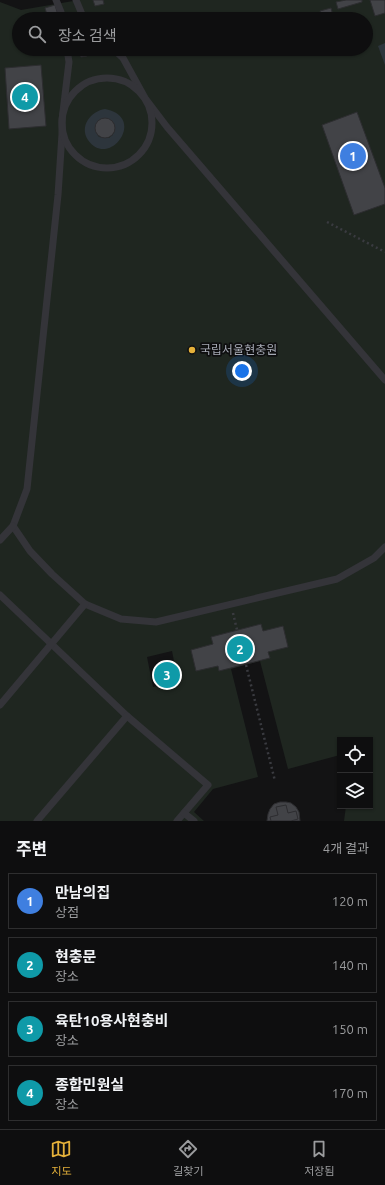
<!DOCTYPE html>
<html lang="ko">
<meta charset="utf-8">
<style>
:root{--surface:#0e0e0f;--page:#171718;--text:#f1f3f6;--muted:#9b9c9e;--line:#2e2e2f;--accent:#e5b13a}
body{margin:0;font-family:Ubuntu,"Noto Sans KR",sans-serif;background:var(--page);color:var(--text)}
.controls{position:absolute;right:12px;bottom:12px;display:grid;overflow:hidden;border-radius:0px;box-shadow:0 1px 3px #0004}
.controls button{width:36px;height:36px;display:grid;place-items:center;padding:0;border:0;border-bottom:1px solid var(--line);background:var(--surface);color:var(--text);font:20px sans-serif}
.you{position:absolute;left:242px;top:371px;width:14px;height:14px;margin:-10px;border:3px solid #fff;border-radius:50%;background:#1a73e8;box-shadow:0 0 0 6px #1a73e833}
.badge{display:grid;place-items:center;width:26px;height:26px;border-radius:50%;background:var(--accent);color:#fff;font-size:13px;font-weight:700}
.pin{position:absolute;translate:-50% -50%;border:2px solid #fff;box-shadow:0 1px 4px #0006}
.list{margin:0;padding:0;list-style:none}
h2{display:flex;justify-content:space-between;align-items:center;height:52px;margin:0;padding:0 16px;font-size:17px}
h2 small{font-size:13px;font-weight:400;color:var(--muted)}
.list li{display:grid;grid-template-columns:26px 1fr auto;gap:12px;align-items:center;box-sizing:border-box;height:56px;margin:0 8px 8px;padding:0 8px;border:1px solid var(--line);border-radius:0px}
.list b{display:block;font-size:15px;white-space:nowrap}
.list p{margin:0;font-size:13px;white-space:nowrap;color:var(--muted)}
.list em{font-size:13px;font-style:normal;color:var(--muted)}
.icon{flex:none;width:22px;height:22px;fill:none;stroke:currentColor;stroke-width:2;stroke-linecap:round;stroke-linejoin:round}
.map{position:relative;flex:none;width:385px;height:821px;overflow:hidden}
.search{position:absolute;background:var(--surface);box-shadow:0 1px 3px #0004;left:12px;right:12px;top:12px;height:44px;display:flex;align-items:center;gap:10px;box-sizing:border-box;padding:0 14px;border-radius:22px;color:var(--muted);font-size:15px}
.sheet{height:308px;background:var(--surface)}
nav{display:flex;justify-content:space-around;align-items:center;box-sizing:border-box;height:56px;border-top:1px solid var(--line);background:var(--surface);font-size:11px;color:var(--muted)}
nav a{display:grid;justify-items:center;gap:2px}
nav .on{color:var(--accent)}
.map>svg:first-child{display:block}
.green{fill:#1f2620;fill-rule:evenodd}
.water{fill:#2d353c;fill-rule:evenodd}
.building{fill:#424347;stroke:#2d2d30}
.lines{fill:none;stroke-linecap:round;stroke-linejoin:round}
.path{stroke:#3a3b40;stroke-width:2.5;stroke-dasharray:2 3;stroke-linecap:butt}
.lane{stroke:#343439;stroke-width:7}
.poi-dot{fill:#e5b13a;stroke:#0e0e0f;stroke-width:1.5}
.labels{text-anchor:middle;stroke-width:3.5;stroke-linejoin:round;paint-order:stroke}
.poi-label{font-size:12px;fill:#a5a9b4;stroke:#0e0e0f;text-anchor:start}
</style>
<div class="map">
<svg width="385" height="821" viewBox="0 0 385 821">
<rect width="100%" height="100%" fill="#131314"/>
<path class="green" d="M79,0H385V821H344L346,806H370V740H340V755L288,769L260,661L231,669L258,777L213,789L194,812L204,821H0V2L21,10ZM19,19H366V49H19ZM172,651L178,681L153,687L147,657Z"/>
<g class="water">
<path d="M385,43V65L378,46Z"/>
<path d="M105,109C148,117 109,170 88,140C79,126 91,111 105,109ZM103,118C115,118 120,131 109,138L99,137C93,130 94,122 103,118Z"/>
</g>
<g class="building">
<path d="M93,0H103L104,4L95,6Z"/>
<path d="M346,0H362V2L338,9L336,2Z"/>
<path d="M370,0H385V13L375,16Z"/>
<path d="M55,5L58,15L48,18L45,8Z"/>
<path d="M331,8L332,12L322,16L320,11Z"/>
<path d="M86,49L87,56L81,57L79,50Z"/>
<path d="M41,65L46,126L9,129L5,68Z"/>
<path d="M357,112L385,188V204L354,215L322,125Z"/>
<circle cx="105" cy="128" r="10"/>
<path d="M261,624L263,631L283,626L288,647L268,652L270,658L219,671L218,666L196,671L191,650L213,644L211,637Z"/>
<path d="M280,802H286L291,803L296,807L299,812L300,821H267L268,814L270,809L274,804Z"/>
<path d="M286,805L288,813L296,811L298,819L291,821H271L270,817L278,815L276,807Z"/>
</g>
<g class="lines">
<g class="path">
<path d="M327,222L385,252"/>
<path d="M233,613L237,630"/>
<path d="M246,665L275,781"/>
</g>
<g class="lane">
<path d="M56,0L61,12L62,19"/>
<path d="M76,0L84,19"/>
<path d="M67,49L69,62L62,120V134L58,195L27,489L13,526L30,551L52,574L85,604L121,619L156,622L337,579L374,558L385,547"/>
<path d="M113,49L123,58L145,98L167,127L385,380"/>
<circle cx="107" cy="123" r="45"/>
<path d="M0,540L13,526"/>
<path d="M0,595L127,716L208,785L177,821"/>
<path d="M0,705L85,604"/>
<path d="M184,813L194,821"/>
<path d="M37,821L127,716"/>
</g>
</g>
<circle class="poi-dot" cx="192" cy="350" r="4"/>
<g class="labels">
<g class="poi-label">
<text x="200" y="354">국립서울현충원</text>
</g>
</g>
</svg>
<div class="controls">
<button><svg class="icon" aria-label="locate" viewBox="0 0 24 24"><circle cx="12" cy="12" r="6"/><path d="M12 2v4M12 18v4M2 12h4M18 12h4"/></svg></button>
<button><svg class="icon" aria-label="layers" viewBox="0 0 24 24"><path d="M12 4l9 5-9 5-9-5zM3 14l9 5 9-5"/></svg></button>
</div>
<div class="you"></div>
<div class="pin badge" style="left:353px;top:156px;background:#3f7fe0">1</div>
<div class="pin badge" style="left:240px;top:649px;background:#0f9aa8">2</div>
<div class="pin badge" style="left:167px;top:675px;background:#0f9aa8">3</div>
<div class="pin badge" style="left:25px;top:97px;background:#0f9aa8">4</div>
<div class="search"><svg class="icon" aria-label="search" viewBox="0 0 24 24"><circle cx="10" cy="10" r="6"/><path d="M15 15l6 6"/></svg>장소 검색</div>
</div>
<section class="sheet">
<h2>주변<small>4개 결과</small></h2>
<ul class="list">
<li><span class="badge" style="background:#3f7fe0">1</span><div><b>만남의집</b><p>상점</p></div><em>120 m</em></li>
<li><span class="badge" style="background:#0f9aa8">2</span><div><b>현충문</b><p>장소</p></div><em>140 m</em></li>
<li><span class="badge" style="background:#0f9aa8">3</span><div><b>육탄10용사현충비</b><p>장소</p></div><em>150 m</em></li>
<li><span class="badge" style="background:#0f9aa8">4</span><div><b>종합민원실</b><p>장소</p></div><em>170 m</em></li>
</ul>
</section>
<nav>
<a class="on"><svg class="icon" aria-label="map" viewBox="0 0 24 24"><path d="M3 6l6-2 6 2 6-2v14l-6 2-6-2-6 2zM9 4v14M15 6v14"/></svg>지도</a>
<a><svg class="icon" aria-label="directions" viewBox="0 0 24 24"><path d="M12 3l9 9-9 9-9-9zM9 14v-3h6M13 9l2 2-2 2"/></svg>길찾기</a>
<a><svg class="icon" aria-label="saved" viewBox="0 0 24 24"><path d="M7 4h10v16l-5-4-5 4z"/></svg>저장됨</a>
</nav>
